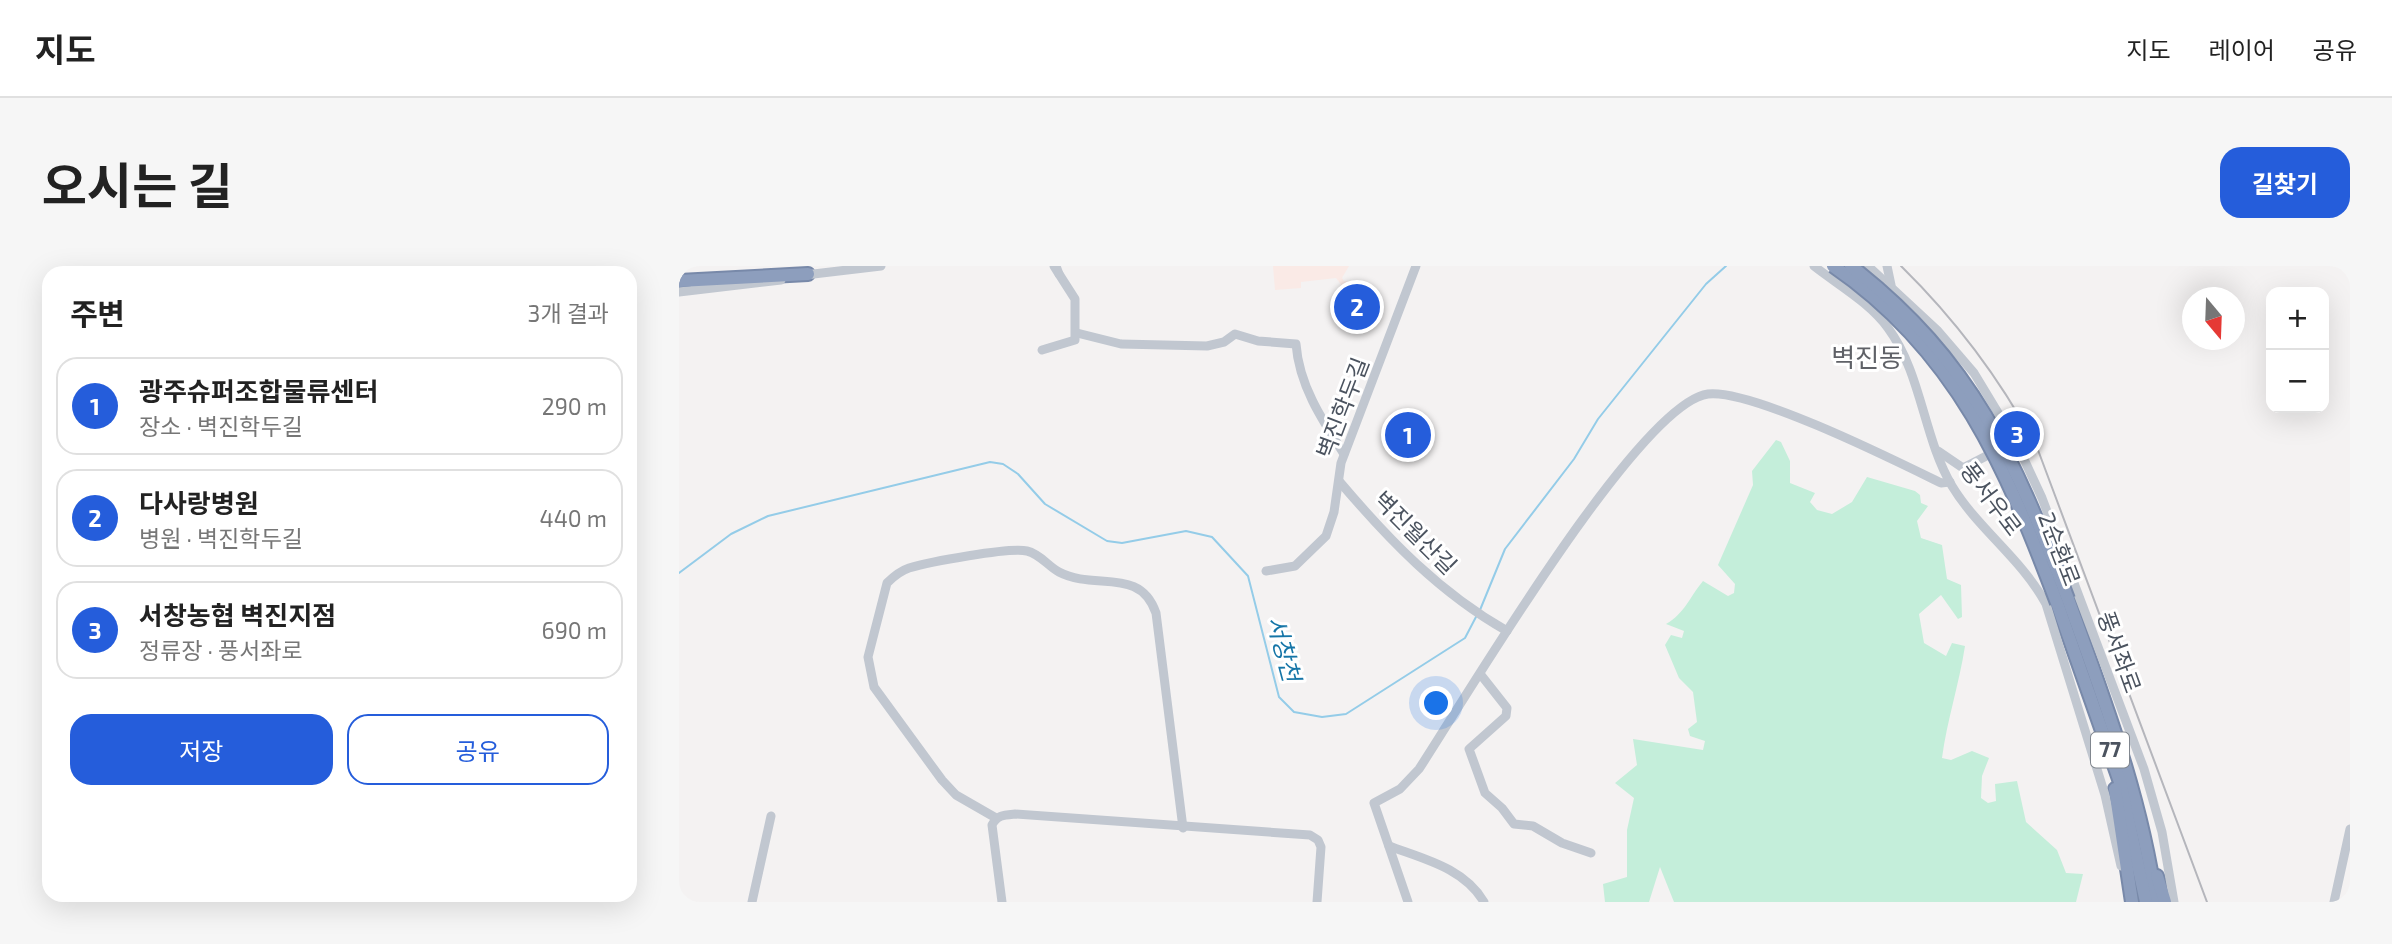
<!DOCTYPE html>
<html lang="ko">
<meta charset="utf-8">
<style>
:root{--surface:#fff;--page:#f6f6f6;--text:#222;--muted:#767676;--line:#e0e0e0;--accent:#255ddb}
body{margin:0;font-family:"Exo 2","Noto Sans KR",sans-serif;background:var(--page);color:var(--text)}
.controls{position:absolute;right:21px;top:21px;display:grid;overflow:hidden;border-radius:14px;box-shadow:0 7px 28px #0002}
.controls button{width:63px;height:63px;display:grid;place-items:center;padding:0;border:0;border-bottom:2px solid var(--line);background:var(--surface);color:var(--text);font:35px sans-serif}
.compass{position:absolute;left:1503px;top:21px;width:63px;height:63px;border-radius:50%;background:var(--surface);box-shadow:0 7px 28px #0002;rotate:161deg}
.you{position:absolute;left:758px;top:438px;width:24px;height:24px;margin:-18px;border:5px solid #fff;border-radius:50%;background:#1a73e8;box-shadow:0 0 0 10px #1a73e833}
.badge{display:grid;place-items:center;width:46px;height:46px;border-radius:50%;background:var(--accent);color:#fff;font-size:23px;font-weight:700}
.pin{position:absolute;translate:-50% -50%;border:4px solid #fff;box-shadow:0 2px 7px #0006}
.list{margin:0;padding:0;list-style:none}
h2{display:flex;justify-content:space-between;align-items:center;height:91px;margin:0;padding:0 28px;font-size:30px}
h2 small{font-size:23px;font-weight:400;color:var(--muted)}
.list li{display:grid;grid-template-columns:46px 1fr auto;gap:21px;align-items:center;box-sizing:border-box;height:98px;margin:0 14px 14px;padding:0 14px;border:2px solid var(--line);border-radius:21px}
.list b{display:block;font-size:26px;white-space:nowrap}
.list p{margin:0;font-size:23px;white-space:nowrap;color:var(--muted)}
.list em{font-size:23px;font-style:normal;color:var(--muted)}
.actions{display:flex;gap:14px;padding:21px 28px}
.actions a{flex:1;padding:16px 0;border:2px solid var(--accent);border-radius:21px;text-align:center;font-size:24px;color:var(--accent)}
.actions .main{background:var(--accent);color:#fff}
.map{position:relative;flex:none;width:1671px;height:636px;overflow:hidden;border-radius:21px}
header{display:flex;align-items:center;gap:42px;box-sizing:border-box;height:98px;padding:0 35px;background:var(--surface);border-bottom:2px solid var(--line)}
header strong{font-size:33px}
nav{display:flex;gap:38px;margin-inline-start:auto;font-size:24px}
.intro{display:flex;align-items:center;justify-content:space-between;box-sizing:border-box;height:168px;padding:0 42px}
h1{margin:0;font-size:49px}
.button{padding:18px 32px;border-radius:21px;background:var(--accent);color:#fff;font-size:24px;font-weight:700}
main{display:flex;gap:42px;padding:0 42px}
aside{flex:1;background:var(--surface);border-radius:21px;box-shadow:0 7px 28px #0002}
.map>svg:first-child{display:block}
.medical{fill:#faeae6}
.green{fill:#c4eeda}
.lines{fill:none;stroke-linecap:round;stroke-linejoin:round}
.stream{stroke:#94cce8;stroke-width:2}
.highway-casing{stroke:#7889a9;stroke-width:16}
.minor{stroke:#c1c7d0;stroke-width:9}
.highway{stroke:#8d9ebd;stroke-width:12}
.rail{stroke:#b5b6bc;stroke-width:2}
.highway-bridge-casing{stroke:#7889a9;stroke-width:16;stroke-linecap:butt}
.highway-bridge{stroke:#8d9ebd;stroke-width:12}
.labels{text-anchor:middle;stroke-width:6;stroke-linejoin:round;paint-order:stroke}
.shield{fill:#fff;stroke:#81878f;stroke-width:2}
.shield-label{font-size:21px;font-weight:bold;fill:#4b535f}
.street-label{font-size:23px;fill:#4b535f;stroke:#fff}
.water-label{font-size:24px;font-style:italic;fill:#1575a7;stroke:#fff}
.quarter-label{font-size:26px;fill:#5f6167;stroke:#fff}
</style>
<header>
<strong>지도</strong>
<nav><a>지도</a><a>레이어</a><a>공유</a></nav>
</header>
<div class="intro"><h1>오시는 길</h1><a class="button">길찾기</a></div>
<main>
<aside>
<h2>주변<small>3개 결과</small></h2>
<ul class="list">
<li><span class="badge">1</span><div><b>광주슈퍼조합물류센터</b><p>장소 · 벽진학두길</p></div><em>290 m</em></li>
<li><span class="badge">2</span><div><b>다사랑병원</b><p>병원 · 벽진학두길</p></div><em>440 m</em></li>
<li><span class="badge">3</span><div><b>서창농협 벽진지점</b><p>정류장 · 풍서좌로</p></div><em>690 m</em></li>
</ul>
<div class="actions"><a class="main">저장</a><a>공유</a></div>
</aside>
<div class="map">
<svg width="1671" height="636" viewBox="0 0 1671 636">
<rect width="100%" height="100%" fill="#f4f2f2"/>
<path class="medical" d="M594,0H670L663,12L665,15L684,17L686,65L674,62L670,53V29L657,12L622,16V22L596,24Z"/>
<path class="green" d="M1097,174L1102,176L1111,195V217L1136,227L1131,236L1138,244L1153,248L1173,236L1188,211L1236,225L1241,229L1242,237L1249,240L1238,255L1242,272L1263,279L1268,313L1282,319L1283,351L1279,353L1262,329L1240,348L1245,377L1267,390L1273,377L1286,380C1280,419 1268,454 1263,492L1272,494L1293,485L1310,492L1303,510L1302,532L1309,537L1317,535L1316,518L1338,515L1347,556L1378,584L1387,607L1404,608L1397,636H995L981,601L970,636H926L924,618L948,611V564L955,532L936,517L958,499L954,473L1024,484L1026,475L1011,470L1009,463L1018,456L1014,426L1000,412L986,379L992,369L1003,372L1005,365L987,358C1006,347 1010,332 1024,315L1049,330L1055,327L1056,318L1039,299L1074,219L1073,205Z"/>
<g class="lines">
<g class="stream">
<path d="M0,307L52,268L89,250L311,196L324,198L339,208L366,238L428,275L443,277L507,265L533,271L569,310L600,431L615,446L643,451L667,448L786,372L798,349"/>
<path d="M801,344L826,283L895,193L919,153L1027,18L1047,0"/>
</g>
<defs>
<g id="highway">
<path d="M0,15L129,8"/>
<path d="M1389,333C1425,433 1462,530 1477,636"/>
<path d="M1378,337L1441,516L1467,636"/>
<path d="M1436,523L1453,636"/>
<path d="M1478,610L1486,636"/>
</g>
</defs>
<use href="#highway" class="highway-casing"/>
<g class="minor">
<path d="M375,0L380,8L377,0"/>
<path d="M1135,0C1159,19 1190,36 1209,62C1243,108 1244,171 1273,220C1299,263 1343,293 1367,338L1426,529L1442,600"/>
<path d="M1189,0L1258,64L1295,107L1338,178L1363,232L1465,503L1483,566L1495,636"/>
<path d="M1208,0L1212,19"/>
<path d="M126,9L202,0"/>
<path d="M0,26L102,14"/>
<path d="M398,67L442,78L528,80L545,76L556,68L579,75L617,78C620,119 643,154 665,188"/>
<path d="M363,84L396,74V33L380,8"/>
<path d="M1259,185L1284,202L1317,185"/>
<path d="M660,215C710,274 761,327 828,365"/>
<path d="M587,305L616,300L647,270L655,246L662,197L737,0"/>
<path d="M802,409L828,442L827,450L790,483L806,527L823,542L835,558L854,560L883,577L912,587"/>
<path d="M317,552L277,529L263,514L195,421L189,391L208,317C215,310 221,305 230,302C250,296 330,281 348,285C361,288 369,300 380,306C416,325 461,300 477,347L504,562"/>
<path d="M710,580C745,593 785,602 805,636"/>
<path d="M73,636L92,550"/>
<path d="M323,636L313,559C318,549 325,549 336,548L631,569L639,574L642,581L638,636"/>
<path d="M729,636L695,537L721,523L740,503C785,435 960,137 1029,128C1073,123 1217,195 1262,217L1271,216"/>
<path d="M1655,636L1671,563"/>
</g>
<use href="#highway" class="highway"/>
<path class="rail" d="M1222,0C1277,54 1323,115 1359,184L1528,636"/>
<defs>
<g id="highway-bridge">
<path d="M1154,0C1278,85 1327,202 1378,337"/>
<path d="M1172,0C1294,95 1336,193 1389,333"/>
</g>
</defs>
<use href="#highway-bridge" class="highway-bridge-casing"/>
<use href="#highway-bridge" class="highway-bridge"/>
</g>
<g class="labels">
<rect class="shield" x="1412" y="466.5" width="38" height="35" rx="5"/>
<g class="shield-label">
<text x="1431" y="491">77</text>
</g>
<g class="street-label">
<text transform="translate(664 142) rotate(-69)" y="8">벽진학두길</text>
<text transform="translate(1312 233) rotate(53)" y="8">풍서우로</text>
<text transform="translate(736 267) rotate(45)" y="8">벽진월산길</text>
<text transform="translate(1380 283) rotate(69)" y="8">2순환로</text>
<text transform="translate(1440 386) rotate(70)" y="8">풍서좌로</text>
</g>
<g class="water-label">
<text transform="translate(604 383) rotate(75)" y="8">서창천</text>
</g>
<g class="quarter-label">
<text x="1188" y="101">벽진동</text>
</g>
</g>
</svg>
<div class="controls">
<button>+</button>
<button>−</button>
</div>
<svg class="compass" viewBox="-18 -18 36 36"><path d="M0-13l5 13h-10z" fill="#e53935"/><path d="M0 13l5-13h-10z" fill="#767676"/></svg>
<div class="you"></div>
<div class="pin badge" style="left:729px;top:169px">1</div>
<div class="pin badge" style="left:678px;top:41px">2</div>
<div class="pin badge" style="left:1338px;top:168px">3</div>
</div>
</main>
